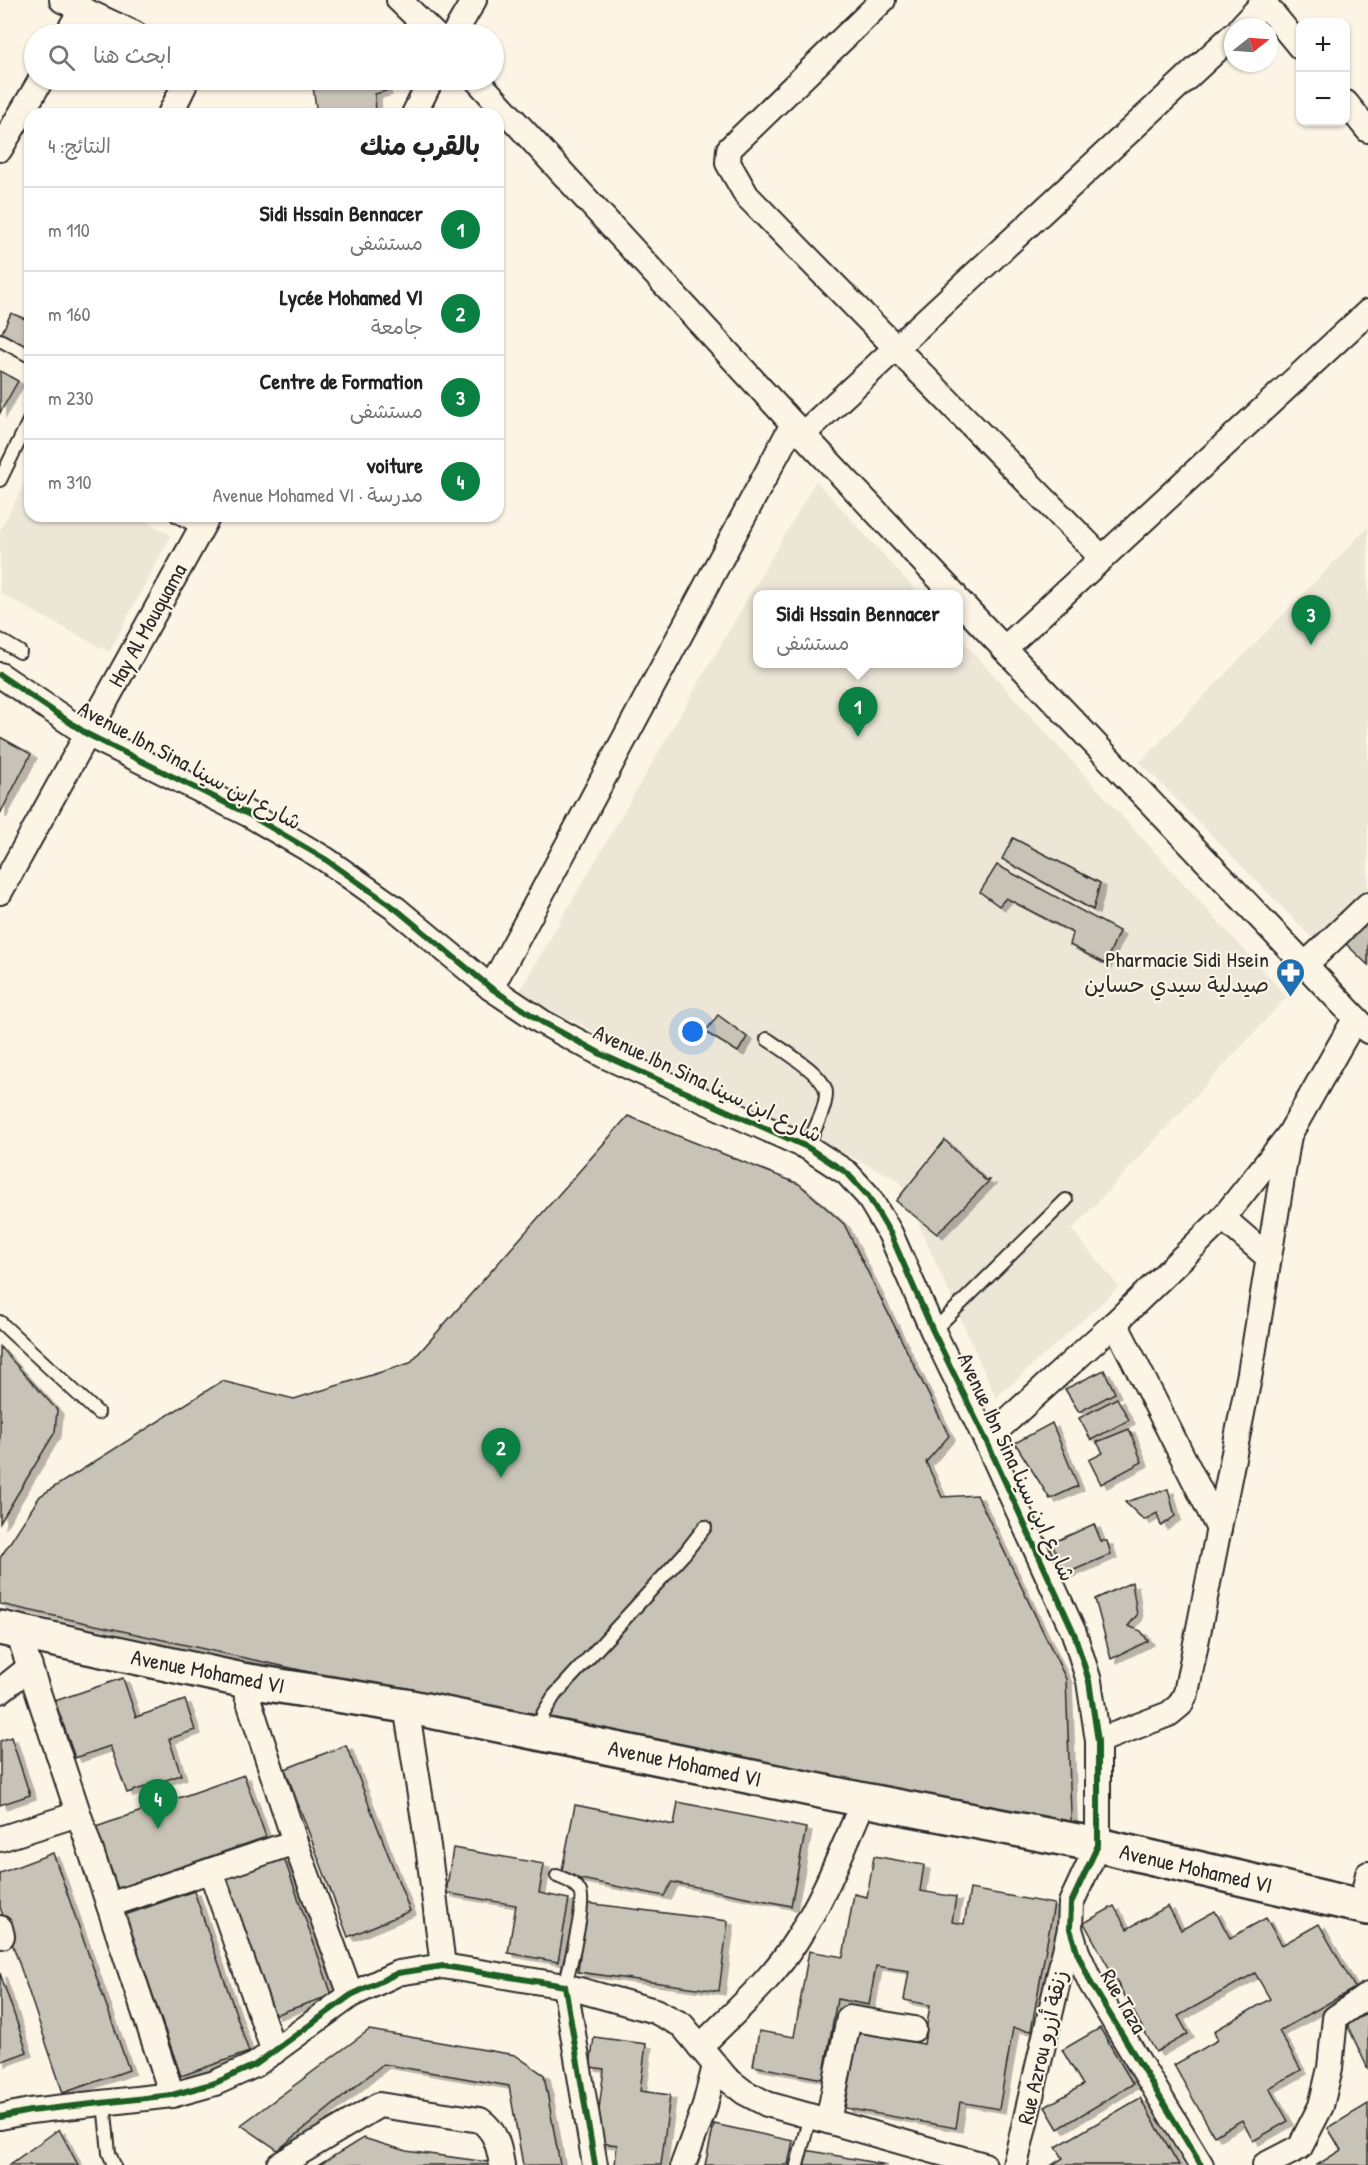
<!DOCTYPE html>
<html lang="ar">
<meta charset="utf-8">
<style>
:root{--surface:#fff;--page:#f6f6f6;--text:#222;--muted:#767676;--line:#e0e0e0;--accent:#0b8043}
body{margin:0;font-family:"Patrick Hand","Playpen Sans Arabic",sans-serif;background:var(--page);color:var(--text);direction:rtl}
.controls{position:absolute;right:18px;top:18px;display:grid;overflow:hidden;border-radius:12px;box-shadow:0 2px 4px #0004}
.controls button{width:54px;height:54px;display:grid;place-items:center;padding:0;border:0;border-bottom:2px solid var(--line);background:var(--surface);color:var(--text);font:30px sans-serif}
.compass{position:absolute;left:1224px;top:18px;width:54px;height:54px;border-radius:50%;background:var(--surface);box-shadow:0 2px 4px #0004;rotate:73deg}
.you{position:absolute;left:693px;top:1032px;width:21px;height:21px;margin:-15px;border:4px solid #fff;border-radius:50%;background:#1a73e8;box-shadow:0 0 0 9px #1a73e833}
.badge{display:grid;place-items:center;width:39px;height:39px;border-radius:50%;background:var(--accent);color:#fff;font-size:20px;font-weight:700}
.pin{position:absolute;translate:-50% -50px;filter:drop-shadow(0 2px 3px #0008)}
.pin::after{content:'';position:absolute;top:32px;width:21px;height:18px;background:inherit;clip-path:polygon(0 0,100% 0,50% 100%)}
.popup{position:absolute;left:753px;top:590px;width:210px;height:78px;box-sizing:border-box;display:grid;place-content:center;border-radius:12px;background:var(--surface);filter:drop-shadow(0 2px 4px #0005);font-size:20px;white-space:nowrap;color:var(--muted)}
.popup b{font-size:22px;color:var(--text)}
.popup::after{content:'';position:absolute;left:50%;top:100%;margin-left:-12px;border:12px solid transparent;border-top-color:var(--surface)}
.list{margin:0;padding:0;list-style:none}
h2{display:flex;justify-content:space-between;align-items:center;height:78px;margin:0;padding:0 24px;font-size:26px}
h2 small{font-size:20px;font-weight:400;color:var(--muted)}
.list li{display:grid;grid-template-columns:39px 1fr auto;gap:18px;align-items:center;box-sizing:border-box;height:84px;padding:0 24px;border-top:2px solid var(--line)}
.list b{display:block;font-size:22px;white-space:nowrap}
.list p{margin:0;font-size:20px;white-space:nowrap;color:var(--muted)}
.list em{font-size:20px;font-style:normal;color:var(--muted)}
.icon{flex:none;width:33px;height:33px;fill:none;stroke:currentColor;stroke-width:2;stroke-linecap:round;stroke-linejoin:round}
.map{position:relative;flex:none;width:1368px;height:2165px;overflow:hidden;direction:ltr}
.search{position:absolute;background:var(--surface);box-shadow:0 2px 4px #0004;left:24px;top:24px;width:480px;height:66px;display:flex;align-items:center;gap:15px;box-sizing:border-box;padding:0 21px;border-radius:33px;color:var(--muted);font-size:22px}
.panel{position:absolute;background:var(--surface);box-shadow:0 2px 4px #0004;left:24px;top:108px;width:480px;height:414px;border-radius:18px;direction:rtl}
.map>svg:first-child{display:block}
.built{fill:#ece6d7}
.building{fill:#c8c3b7;stroke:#2b2b2b;stroke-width:1.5;filter:url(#shadow)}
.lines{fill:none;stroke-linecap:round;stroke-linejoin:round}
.service-casing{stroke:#2b2b2b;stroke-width:16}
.minor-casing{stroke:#2b2b2b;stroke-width:28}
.secondary-casing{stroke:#2b2b2b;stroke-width:38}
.service{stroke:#fcf5e5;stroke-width:12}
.minor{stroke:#fcf5e5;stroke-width:24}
.secondary{stroke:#fcf5e5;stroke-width:33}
.cycleway-casing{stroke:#fcf5e5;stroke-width:10}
.cycleway{stroke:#1b5e20;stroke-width:6}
.labels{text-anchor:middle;stroke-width:4.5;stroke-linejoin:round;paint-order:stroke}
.street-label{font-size:22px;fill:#2b2b2b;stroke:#fcf5e5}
.poi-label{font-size:22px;fill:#2b2b2b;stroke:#fcf5e5;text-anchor:end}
</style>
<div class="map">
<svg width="1368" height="2165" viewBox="0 0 1368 2165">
<defs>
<filter id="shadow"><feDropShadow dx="6" dy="4" stdDeviation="0" flood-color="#0004"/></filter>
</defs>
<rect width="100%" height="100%" fill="#fcf5e5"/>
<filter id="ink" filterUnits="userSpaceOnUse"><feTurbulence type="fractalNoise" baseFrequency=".0167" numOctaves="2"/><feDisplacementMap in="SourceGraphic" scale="12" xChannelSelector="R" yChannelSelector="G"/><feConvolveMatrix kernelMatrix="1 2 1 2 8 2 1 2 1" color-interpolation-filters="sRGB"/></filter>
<g filter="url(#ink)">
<g class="built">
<path d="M30,474V516H136L171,535L109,652L0,593V530Z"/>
<path d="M816,481L919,594H758V664H958L959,637L1287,997L1072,1230L1119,1287L996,1398L899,1180L518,994Z"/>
<path d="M1368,527V889L1314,940L1140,762Z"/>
</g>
<g class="building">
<path d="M321,24L323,34H304L303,27Z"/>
<path d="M312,80H382L386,91L375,94L376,114H317Z"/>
<path d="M11,313L30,321V350L0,337Z"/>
<path d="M0,371L18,381L0,413Z"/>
<path d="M0,737L31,754L0,814Z"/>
<path d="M1013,838L1100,883L1093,910L1002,859Z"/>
<path d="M997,865L1119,931L1105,964L1070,945L1073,933L1006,898L999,906L980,892Z"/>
<path d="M1368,921V965L1346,944Z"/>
<path d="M718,1015L747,1037L738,1052L705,1032Z"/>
<path d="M628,1116L799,1184L844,1224L949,1436L926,1462L942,1497L977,1495L1066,1679L1072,1840L0,1604V1558L40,1496L222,1381L294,1399L410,1363Z"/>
<path d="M945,1140L985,1180H990L937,1234L896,1201Z"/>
<path d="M0,1347L57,1410L55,1432L0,1523Z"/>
<path d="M1104,1370L1115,1393L1079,1412L1065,1389Z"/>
<path d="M1117,1398L1129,1420L1091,1440L1079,1418Z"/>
<path d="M1052,1423L1078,1486L1050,1499L1015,1443Z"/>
<path d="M1129,1429L1142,1462L1101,1484L1089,1460L1103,1453L1097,1442Z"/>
<path d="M1168,1489L1175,1516L1161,1526L1157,1513L1144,1520L1125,1502Z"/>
<path d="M1094,1524L1101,1541H1107L1111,1554L1065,1574L1052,1543Z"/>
<path d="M1132,1582L1137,1615L1128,1626L1141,1631L1148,1641L1111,1659L1095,1599Z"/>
<path d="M123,1678L136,1717L185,1700L195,1730L169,1739L181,1775L127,1793L110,1746L75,1758L55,1701Z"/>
<path d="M11,1737L30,1795L0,1805V1741Z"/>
<path d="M346,1745L410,1911L348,1937L285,1769Z"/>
<path d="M244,1775L266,1837L118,1889L96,1827Z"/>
<path d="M678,1802L806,1828L791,1906L672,1882L664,1896L561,1875L575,1805L674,1825Z"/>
<path d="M453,1848L544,1864L539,1893L569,1899L558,1962L508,1953L516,1905L446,1893Z"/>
<path d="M53,1853L129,2070L63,2093L0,1907V1873Z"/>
<path d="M874,1856L924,1865L920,1891L956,1897L952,1922L964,1924L970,1889L1054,1904L1031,2031L1013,2028L999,2109L960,2102L956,2128L845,2108L858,2032L924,2044L930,2005L904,2000L909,1971L876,1966L869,2005L837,1999L823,2079L753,2066L759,2031L794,2037L809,1951L843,1957L854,1894L867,1897Z"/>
<path d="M284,1858L332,1995L274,2015L226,1878Z"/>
<path d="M194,1891L249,2052L181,2076L125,1915Z"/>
<path d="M586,1903L728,1921L719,1991L578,1972Z"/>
<path d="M1114,1906L1127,1929L1168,1906L1181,1930L1215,1911L1230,1938L1266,1918L1282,1945L1319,1924L1355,1988L1279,2031L1301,2070L1269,2088L1288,2121L1253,2141L1242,2120L1214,2136L1174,2065L1218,2040L1214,2031L1270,1999L1255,1973L1178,2016L1188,2034L1156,2052L1084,1923Z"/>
<path d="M0,1973L27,2052L0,2062Z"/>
<path d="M1368,2013V2069L1347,2024Z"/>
<path d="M1100,2028L1133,2084L1058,2129L1045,2107L1083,2085L1062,2050Z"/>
<path d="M369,2030L515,2055L544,2075L560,2165H523L509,2086L383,2064L278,2150L241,2125Z"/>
<path d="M594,2037L646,2044L640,2091L670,2095L661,2165H615L617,2145L595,2142L604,2069L590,2067Z"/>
<path d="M1140,2098L1179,2165H1052L1063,2158L1056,2147Z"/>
<path d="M1368,2104V2165H1317L1341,2150L1328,2128Z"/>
<path d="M714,2124L793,2141L788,2165H705Z"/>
<path d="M59,2129L78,2165H9Z"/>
<path d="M363,2138L406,2151L495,2163V2165H319Z"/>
<path d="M795,2148L887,2165H792Z"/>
</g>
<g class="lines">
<defs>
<g id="service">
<path d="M0,340L30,356"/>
<path d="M0,480L30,419"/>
<path d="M177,516L201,529"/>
<path d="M0,640L20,652"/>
<path d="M767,1039C781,1049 826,1075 826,1093C826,1110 813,1131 807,1147"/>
<path d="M0,1322L98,1413"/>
<path d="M933,1331L1066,1200"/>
<path d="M539,1732L543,1714L554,1696L684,1554L705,1527"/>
<path d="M557,1876C566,1880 575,1882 580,1892C586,1904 569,1969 565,1986"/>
<path d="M104,2103L109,2153L114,2165"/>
<path d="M797,2165L810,2116"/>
</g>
<g id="minor">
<path d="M62,0L135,34"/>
<path d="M399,0L434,34"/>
<path d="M883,0L729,149L728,163L747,196L1102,558"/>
<path d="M1264,3L1300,47"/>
<path d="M1241,27L1266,0"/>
<path d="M67,34L82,9"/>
<path d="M454,34L474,0"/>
<path d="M477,80L793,424L954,594"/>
<path d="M1346,103L1368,130"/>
<path d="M170,114L184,86L183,80"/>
<path d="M414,114L431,80"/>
<path d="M0,149L41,80"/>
<path d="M803,434L1233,35"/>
<path d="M958,600L1368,1031"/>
<path d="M1004,649L1368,312"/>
<path d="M0,675L87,734L248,814L325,859L396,909L491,988L542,1022L603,1055L807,1147L847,1173L868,1196L890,1233L933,1331L986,1440L1074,1633L1089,1681L1098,1741V1845L1071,1903L1070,1929L1077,1952L1091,1983L1201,2165"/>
<path d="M0,892L208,516"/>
<path d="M1304,966L1368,905"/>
<path d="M491,988L793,424"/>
<path d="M1223,1218L1268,1257"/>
<path d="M1115,1323L1219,1529"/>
<path d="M986,1440L1115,1323L1223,1218L1289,1135L1355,1019"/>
<path d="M18,1632L172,2095"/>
<path d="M242,1680L295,1842L351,1995"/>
<path d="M0,1691L30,1667"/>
<path d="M406,1706L428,1846L443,1966"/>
<path d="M1098,1741L1169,1714L1180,1705L1186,1693L1250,1373L1289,1135"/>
<path d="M0,1839L78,1814"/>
<path d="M211,1871L274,2052"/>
<path d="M109,1905L295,1842"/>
<path d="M1361,1906L1368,1874"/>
<path d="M0,1928L2,1936"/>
<path d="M565,1986L655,2011L682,2025L726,2078L744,2092L767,2104L984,2165"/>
<path d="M700,2047C733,2013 771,1981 796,1941C824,1898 843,1848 864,1800"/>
<path d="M0,2117L30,2111L172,2095L215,2083L255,2065L351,1995L398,1973L443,1966L565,1986L595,2165"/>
<path d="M828,2121L849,2018L914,2029"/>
<path d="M279,2165L379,2105L480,2120C496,2131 499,2147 502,2165"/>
<path d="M683,2165L704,2109L715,2066"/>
<path d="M1015,2165L1070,1929"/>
<path d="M1265,2165L1300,2147L1321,2106L1330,2068L1335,2018L1368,1995"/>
</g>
<path id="secondary" d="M0,1628L242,1680L406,1706L864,1800L1098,1845L1368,1908"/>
</defs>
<use href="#service" class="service-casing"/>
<use href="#minor" class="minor-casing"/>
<use href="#secondary" class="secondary-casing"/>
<use href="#service" class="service"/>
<use href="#minor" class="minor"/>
<use href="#secondary" class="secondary"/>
<defs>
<g id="cycleway">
<path d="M0,675L87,734L248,814L325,859L396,909L491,988L542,1022L603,1055L807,1147L847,1173L868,1196L890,1233L933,1331L986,1440L1074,1633L1089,1681L1098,1741V1845L1071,1903L1070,1929L1077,1952L1091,1983L1201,2165"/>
<path d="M0,2117L30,2111L172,2095L215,2083L255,2065L351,1995L398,1973L443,1966L565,1986L595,2165"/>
</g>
</defs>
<use href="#cycleway" class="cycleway-casing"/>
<use href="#cycleway" class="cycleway"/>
</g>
</g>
<defs>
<symbol id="pharmacy-pin" viewBox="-11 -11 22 30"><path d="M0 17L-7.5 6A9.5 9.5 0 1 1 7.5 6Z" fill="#1f6fb2" stroke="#fcf5e5"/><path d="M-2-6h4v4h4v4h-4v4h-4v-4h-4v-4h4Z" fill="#fff"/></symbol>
</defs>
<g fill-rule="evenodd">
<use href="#pharmacy-pin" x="1274" y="956" width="33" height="45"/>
</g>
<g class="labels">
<g class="street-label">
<text transform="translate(147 625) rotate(-61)" y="8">Hay Al Mouquama</text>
<text transform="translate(190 765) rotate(28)" y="8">Avenue Ibn Sina شارع ابن سينا</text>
<text transform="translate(708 1083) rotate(25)" y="8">Avenue Ibn Sina شارع ابن سينا</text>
<text transform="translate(1017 1467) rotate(65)" y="8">Avenue Ibn Sina شارع ابن سينا</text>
<text transform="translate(208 1671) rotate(11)" y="8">Avenue Mohamed VI</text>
<text transform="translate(685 1763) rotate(12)" y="8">Avenue Mohamed VI</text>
<text transform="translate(1196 1868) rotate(13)" y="8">Avenue Mohamed VI</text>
<text transform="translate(1124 2001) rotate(60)" y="8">Rue Taza</text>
<text transform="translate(1042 2047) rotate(-77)" y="8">Rue Azrou زنقة أزرو</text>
</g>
<g class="poi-label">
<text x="1269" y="967">Pharmacie Sidi Hsein<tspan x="1269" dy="25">صيدلية سيدي حساين</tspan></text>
</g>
</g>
</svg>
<div class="controls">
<button>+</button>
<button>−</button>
</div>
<svg class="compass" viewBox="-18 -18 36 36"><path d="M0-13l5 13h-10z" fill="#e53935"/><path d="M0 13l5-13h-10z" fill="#767676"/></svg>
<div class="you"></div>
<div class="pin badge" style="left:858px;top:737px">1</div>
<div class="popup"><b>Sidi Hssain Bennacer</b>مستشفى</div>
<div class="pin badge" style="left:501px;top:1478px">2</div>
<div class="pin badge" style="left:1311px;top:645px">3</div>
<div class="pin badge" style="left:158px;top:1829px">4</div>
<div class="search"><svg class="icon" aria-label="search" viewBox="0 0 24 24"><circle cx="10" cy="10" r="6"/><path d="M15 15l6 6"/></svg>ابحث هنا</div>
<section class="panel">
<h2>بالقرب منك<small>النتائج: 4</small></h2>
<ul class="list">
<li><span class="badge">1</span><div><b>Sidi Hssain Bennacer</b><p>مستشفى</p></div><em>110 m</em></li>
<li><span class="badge">2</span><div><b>Lycée Mohamed VI</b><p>جامعة</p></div><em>160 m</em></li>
<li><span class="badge">3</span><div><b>Centre de Formation</b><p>مستشفى</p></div><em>230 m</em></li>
<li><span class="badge">4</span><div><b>voiture</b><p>مدرسة · Avenue Mohamed VI</p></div><em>310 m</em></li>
</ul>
</section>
</div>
